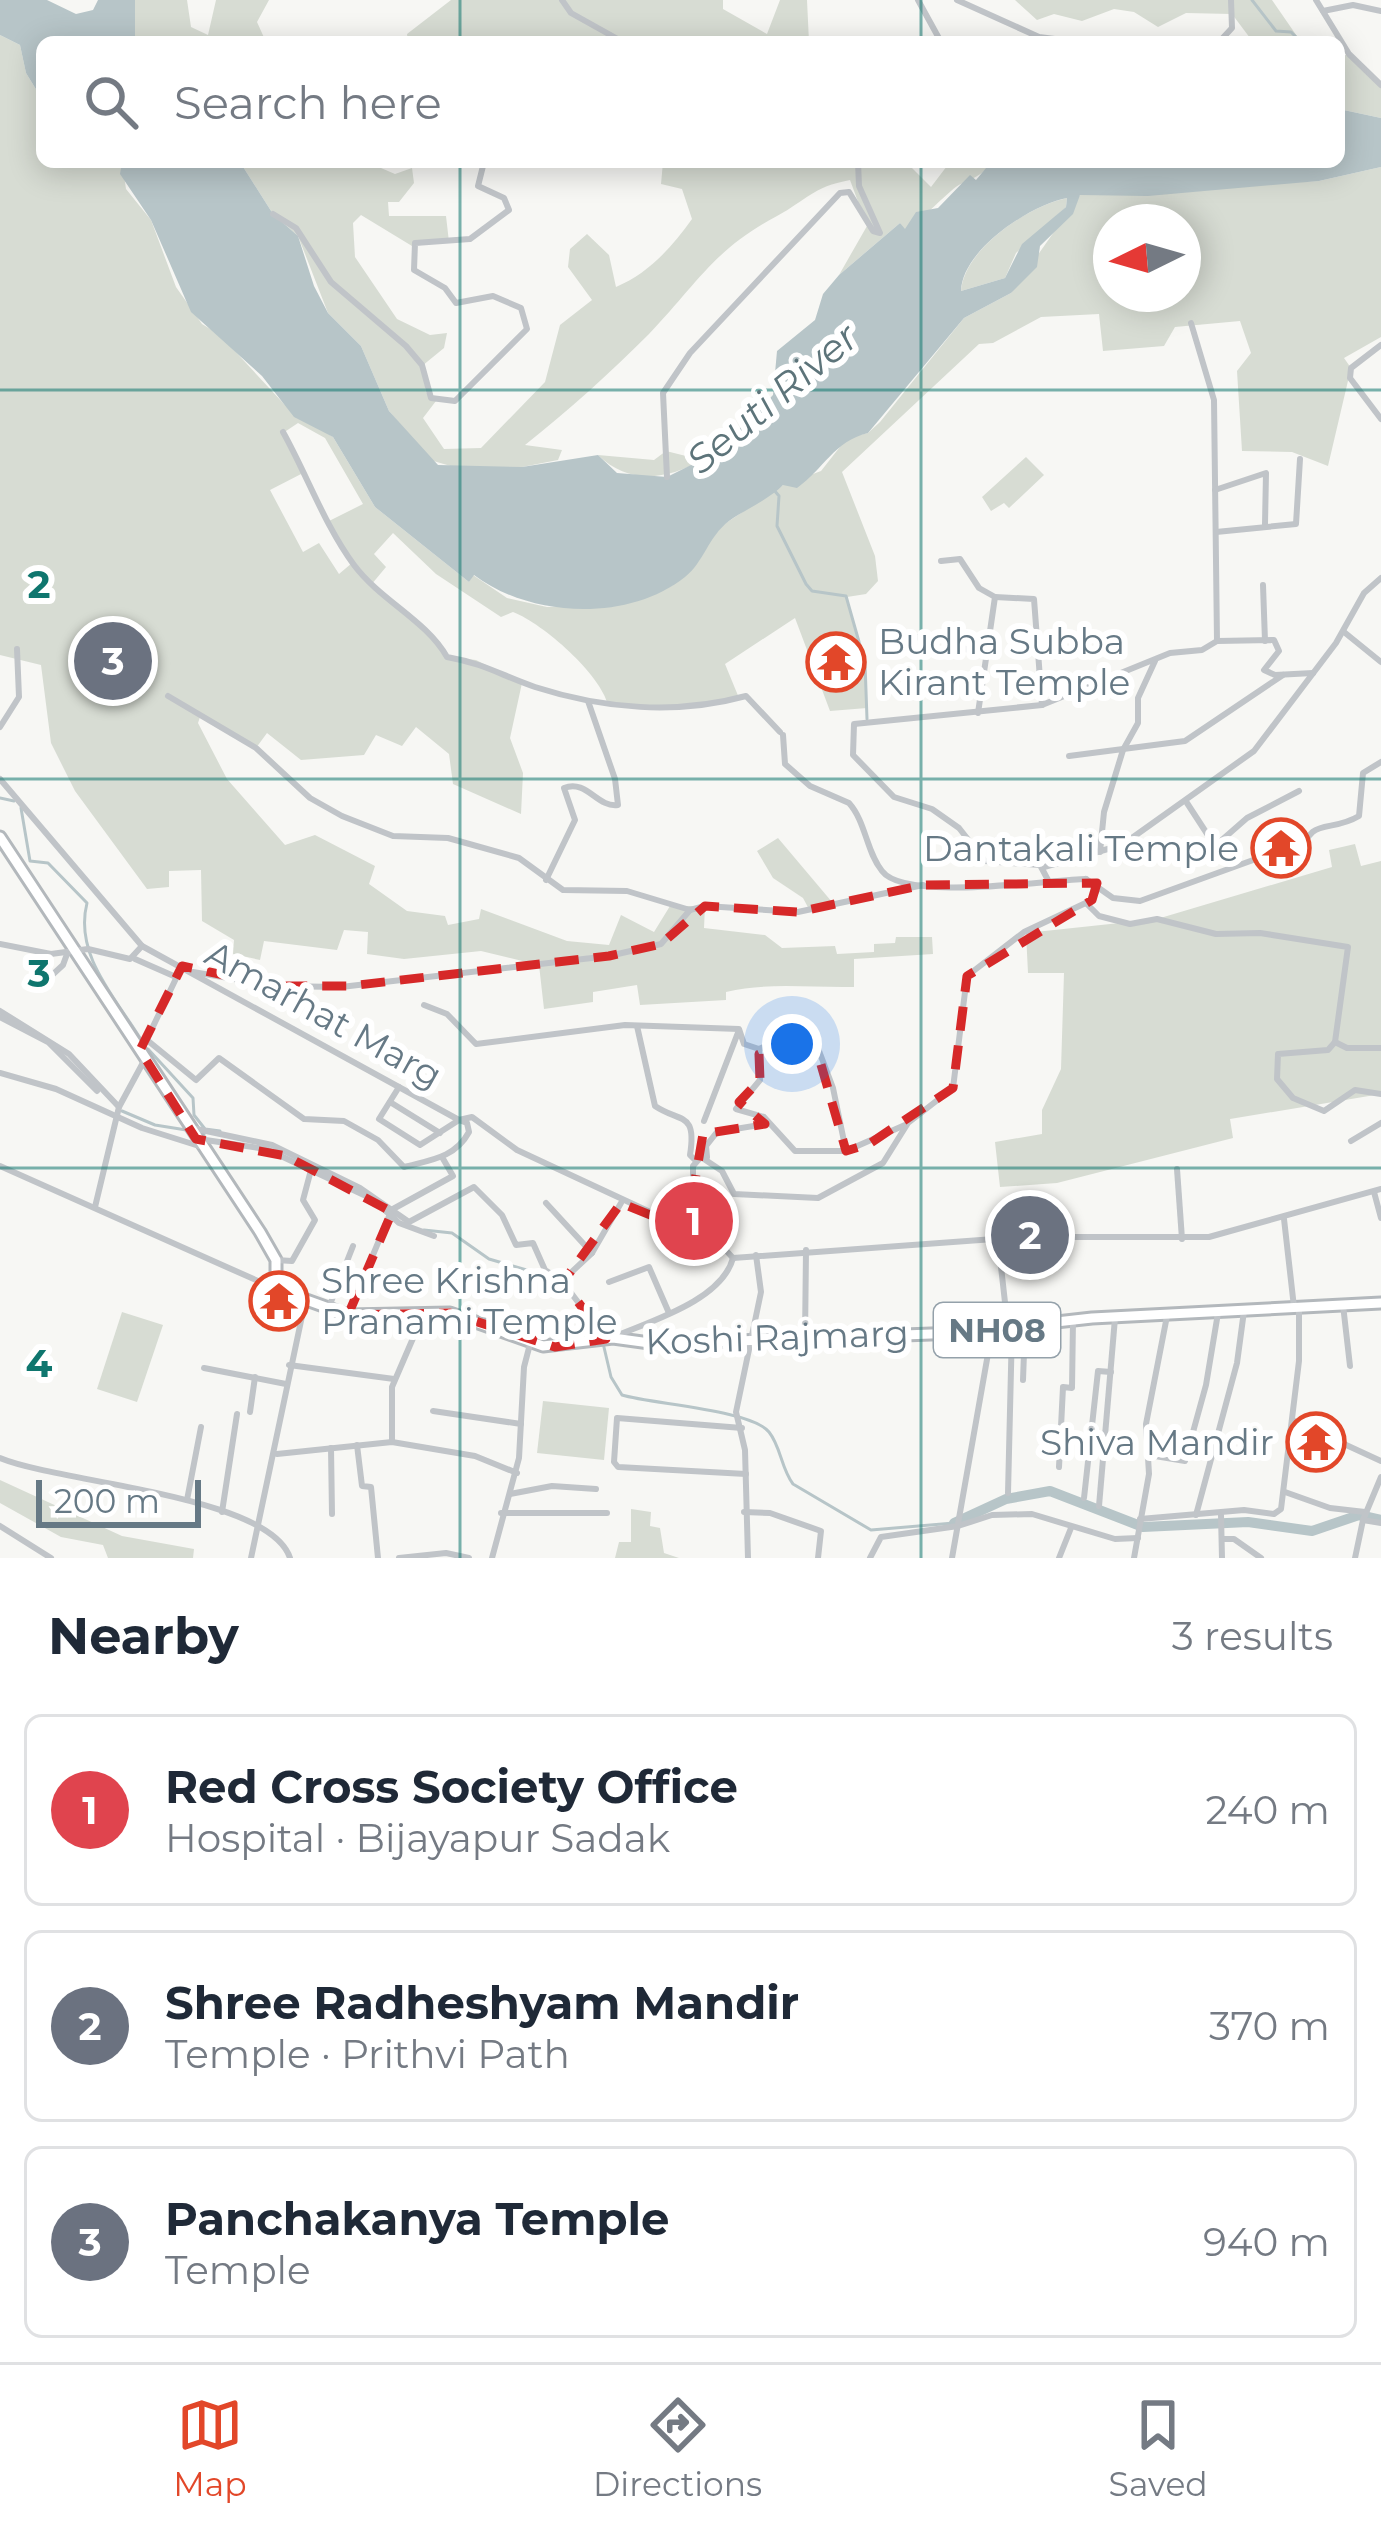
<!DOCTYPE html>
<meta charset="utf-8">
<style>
:root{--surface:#fff;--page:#f6f6f7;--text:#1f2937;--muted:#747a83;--line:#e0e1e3;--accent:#e24729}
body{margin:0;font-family:Montserrat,sans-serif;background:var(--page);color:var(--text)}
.compass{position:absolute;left:1093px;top:204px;width:108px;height:108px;border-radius:50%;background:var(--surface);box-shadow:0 6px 30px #0003;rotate:265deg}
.scale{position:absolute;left:36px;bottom:30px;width:165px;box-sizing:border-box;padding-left:12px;border:6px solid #667985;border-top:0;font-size:33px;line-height:42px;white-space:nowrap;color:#667985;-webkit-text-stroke:9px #fff;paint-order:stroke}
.you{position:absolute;left:792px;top:1044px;width:42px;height:42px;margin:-30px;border:9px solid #fff;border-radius:50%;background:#1a73e8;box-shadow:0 0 0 18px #1a73e833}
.badge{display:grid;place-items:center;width:78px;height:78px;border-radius:50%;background:var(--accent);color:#fff;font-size:39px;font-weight:700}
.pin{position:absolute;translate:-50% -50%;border:6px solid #fff;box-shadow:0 3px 12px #0006}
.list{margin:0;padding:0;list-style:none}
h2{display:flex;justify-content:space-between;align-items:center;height:156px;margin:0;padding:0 48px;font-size:51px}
h2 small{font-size:39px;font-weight:400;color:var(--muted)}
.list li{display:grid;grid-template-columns:78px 1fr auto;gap:36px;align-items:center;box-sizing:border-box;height:192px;margin:0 24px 24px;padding:0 24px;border:3px solid var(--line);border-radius:18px}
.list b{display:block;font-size:45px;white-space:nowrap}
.list p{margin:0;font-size:39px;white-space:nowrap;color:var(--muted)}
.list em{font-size:39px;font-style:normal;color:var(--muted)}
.icon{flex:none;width:66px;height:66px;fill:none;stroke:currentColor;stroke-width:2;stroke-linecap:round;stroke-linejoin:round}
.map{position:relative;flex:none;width:1381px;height:1558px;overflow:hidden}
.search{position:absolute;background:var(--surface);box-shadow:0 6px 30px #0003;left:36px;right:36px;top:36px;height:132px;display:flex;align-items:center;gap:30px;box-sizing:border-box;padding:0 42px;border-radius:18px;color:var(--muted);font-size:45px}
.sheet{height:804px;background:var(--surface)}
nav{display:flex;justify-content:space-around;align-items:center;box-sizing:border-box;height:168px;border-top:3px solid var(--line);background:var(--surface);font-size:33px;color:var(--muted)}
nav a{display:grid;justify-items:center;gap:6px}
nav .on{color:var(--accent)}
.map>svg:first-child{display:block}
.green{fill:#d7dcd3;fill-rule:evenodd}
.water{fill:#b7c5c8;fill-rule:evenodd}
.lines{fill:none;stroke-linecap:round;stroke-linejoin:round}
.stream{stroke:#b7c5c8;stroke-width:3}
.river{stroke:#b7c5c8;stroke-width:10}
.major-casing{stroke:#b3b8bc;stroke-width:15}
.minor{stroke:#c0c4c8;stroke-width:6}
.major{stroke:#fff;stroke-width:9}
.marked{fill:none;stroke:#d62828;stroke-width:9;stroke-dasharray:24 15;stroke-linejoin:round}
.grid{fill:none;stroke:#0f766e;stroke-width:3;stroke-opacity:0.55}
.labels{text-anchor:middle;stroke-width:12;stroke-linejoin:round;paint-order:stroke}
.shield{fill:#fff;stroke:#94a1aa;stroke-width:3}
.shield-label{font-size:33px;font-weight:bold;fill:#667985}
.poi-label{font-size:36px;fill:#667985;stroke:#fff;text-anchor:start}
.street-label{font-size:36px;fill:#667985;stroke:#fff}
.water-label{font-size:39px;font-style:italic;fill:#5d747a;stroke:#fff}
.grid-label{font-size:39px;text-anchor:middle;font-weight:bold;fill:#0f766e;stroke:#fff;stroke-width:12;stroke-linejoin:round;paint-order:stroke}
</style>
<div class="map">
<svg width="1381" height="1558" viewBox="0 0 1381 1558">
<rect width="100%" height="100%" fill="#f7f7f4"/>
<g class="green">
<path d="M135,0H187L191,27L208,35L216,0H269L257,22L266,42H135Z"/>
<path d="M451,0H723V9L767,34L780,0H807L809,42H408L407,34Z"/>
<path d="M1015,0H1272L1301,42H1253L1232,14L1186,13L1158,27L1134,12L1114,9L1082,21L1054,14L1037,20Z"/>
<path d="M0,35L20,45L26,73L42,99V162H122L126,189L151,220L176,287L202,324L220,335L284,404L333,437L375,507L469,582L473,575L507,598L547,607L623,604L653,594L673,585L723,525L783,485L821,471L847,438L868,433L880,422L964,318L1011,293L1080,195L1319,181L1381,167V337L1344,358L1351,368L1328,466L1292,452L1242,451L1237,371L1251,353L1240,321L1175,327L1164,346L1103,351L1099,314L1041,317L993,343L979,344L842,472L875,556L878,581L866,594L847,597L865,663L867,708L830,711L795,618L725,664L739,698L703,707L608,705C601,675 544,624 513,612L501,617L436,574L393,533L374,554L386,567L371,585L438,640L448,657L476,660L522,683L510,738L523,773L521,814L453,784L449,754L416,727L402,746L376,735L364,755L301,760L267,733L256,748L201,714L198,723L227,779L285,845L315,835L375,866L369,884L407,911L445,916L448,925L479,919L481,909L567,941L609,945L621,915L654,932L670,906H705L704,928L765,935L782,948L835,946L837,954L874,952V944L895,943L896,937H932L933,954L854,959V987C810,988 768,982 726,992V1000L640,1005L637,985L593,992V1002L544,1009L539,965L481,951L404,959L367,954L368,932L344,930L337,950L264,941L260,960L233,954L234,940L202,921L201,870L169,871V887L147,889L75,791L51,743L41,665L0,655ZM1111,222H1183V294H1111ZM298,423L325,438L363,504L329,521L352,563L339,574L319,543L303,552L270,490L305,472L283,433Z"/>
<path d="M1349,54L1381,85V118L1339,109V57Z"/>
<path d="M240,162H367L395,174L412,168L414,183L399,202H388L389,216H446L449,242L412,246L361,215L353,223L355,257L397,319L430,335L447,333L444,348L422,366L426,392L436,401L423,418L444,449L481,448L545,382L560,325L592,300L568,267L570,249L587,234L609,255L616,287C649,273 671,248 692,219L682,189L661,184L663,162H906L931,187L950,162H991C980,181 965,178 951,191C935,205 923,218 904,231L900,223L839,275L867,226L850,180C812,187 807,200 777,216C714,249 696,285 649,334C610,373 568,411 525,445L562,450L558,460L522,467H454L430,460L389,411L361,346L328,313L298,236L273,214Z"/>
<path d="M1067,198L1066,207L1016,253L1005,278L961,291C964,249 1028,206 1067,198Z"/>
<path d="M666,451L702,460C666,480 629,485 598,455L654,460Z"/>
<path d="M1026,457L1044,475L1009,508L1004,503L991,511L982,497Z"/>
<path d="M778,838L832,902L810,911L803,898L773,878L757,851Z"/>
<path d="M1355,844L1361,866L1381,861V1094L1230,1119L1233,1138L1057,1183L1000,1187L995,1142L1042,1134V1110L1061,1069L1064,973H1028L1026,933L1157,919L1332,867L1329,850Z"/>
<path d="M122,1312L163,1325L137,1402L97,1389Z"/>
<path d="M543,1401L609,1408L604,1460L537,1453Z"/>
<path d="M0,1480L122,1536L194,1549L193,1558H108L103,1545L61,1537L0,1503Z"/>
<path d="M631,1509L651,1512L650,1526L660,1528L664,1553L679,1558H615L619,1542H631Z"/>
</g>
<g class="water">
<path d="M0,0H47L76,14L93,10L98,0H135V42H42V99L26,73L20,45L0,35Z"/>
<path d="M1339,109L1381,118V167L1319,181L1148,196L1080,195L1073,214L1040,246L1037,267L1011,293L964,318L868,433C834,441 824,469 797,488L783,485C768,500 746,509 729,521C708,537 704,562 685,577C627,623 529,617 474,575L469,582L375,507L333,437L294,417L262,376L191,312L151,220L120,174L122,162H240L273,214L298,236L314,286L328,313L361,346L389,411L438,465L522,467L598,455L617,473L667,477L715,453L773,395L777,351L815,320L823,294L839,275L900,223L905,229L916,212L938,208L970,175L976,180L991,162H1339ZM1067,198L1066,207L1022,244L1005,278L961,291C962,250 1030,205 1067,198Z"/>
</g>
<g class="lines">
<g class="stream">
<path d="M1252,0L1276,31L1291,32L1301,42"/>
<path d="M774,490L779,496L777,526L806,584L812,591L846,596L865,663L867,719"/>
<path d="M0,798L14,801"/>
<path d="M21,808L30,861L48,863L87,903C74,954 114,996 140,1038"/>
<path d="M148,1049L193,1098L194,1115L205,1129L220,1131"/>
<path d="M122,1111L155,1125L205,1133"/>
<path d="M424,1230L452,1233L489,1259L544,1275L570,1296"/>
<path d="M583,1313L598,1335"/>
<path d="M603,1343L611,1377L622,1395C651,1404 752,1410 769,1432C781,1447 781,1468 793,1484L871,1530L954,1523"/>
</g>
<path class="river" d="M954,1523L1006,1499L1050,1491L1143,1527L1248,1522L1312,1531L1359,1515L1381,1520"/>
<defs>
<path id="major" d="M0,837L260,1232L276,1260V1289L348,1315L450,1313L543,1346L613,1338L657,1344L958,1333L1092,1318L1381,1303"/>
</defs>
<use href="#major" class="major-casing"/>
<g class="minor">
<path d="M562,0L571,13L623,42"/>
<path d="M918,0L941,42"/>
<path d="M957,0L1039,37L1078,42"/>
<path d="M1316,0L1349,54L1381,85"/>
<path d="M1323,11L1353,5L1381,11"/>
<path d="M1219,42L1232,28L1231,0"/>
<path d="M273,214L296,228L331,282L406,346L422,365L431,398L455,401L527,329L521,308L493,296L456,303L445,288L414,270L415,243L470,239L509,210L504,198L478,186L484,162"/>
<path d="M1191,323L1214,400L1217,641"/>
<path d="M1381,345L1351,368L1350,378L1381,419"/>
<path d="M283,432C307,475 325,526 354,565C381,601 426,620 447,657C486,664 500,675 535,687C603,709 677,715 746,696L780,732"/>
<path d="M667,477L663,393L690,353L840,193L849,192L873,231L880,233L859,186L858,162"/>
<path d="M1215,490L1266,473L1265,524"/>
<path d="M1216,532L1296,524L1300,459"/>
<path d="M941,561L960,559L979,588L995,597L978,713"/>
<path d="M1263,585L1265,641"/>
<path d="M995,597L1034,599L1042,705"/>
<path d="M1344,632L1381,662"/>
<path d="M902,640L944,633L962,648L987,655"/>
<path d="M168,696L256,748L310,798L342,816L393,836L448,838L519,858L563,890L627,891L690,910L705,906L798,912L923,885"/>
<path d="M0,727L19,697L17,649"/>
<path d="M783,735L785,764L810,786L849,803C866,822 866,851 882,871C905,902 1046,880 1086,879"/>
<path d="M1069,756L1185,741L1283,675"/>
<path d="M0,779L142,946L459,1120L472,1117L517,1150L721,1245L733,1258"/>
<path d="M1187,803L1215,846L1247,818L1299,791"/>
<path d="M1100,852L1104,812L1123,750L1138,723V698L1155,661"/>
<path d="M1044,867L1122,845L1254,751L1336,643L1364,593L1381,578"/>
<path d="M1086,879L1113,898L1140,901L1267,855L1278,865L1301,856C1310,815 1329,834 1359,816L1363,773L1381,762"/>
<path d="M546,880L575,820L564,788C587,779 597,808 618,805L615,779L588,701"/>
<path d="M1048,880L1040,865L985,861L959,828L932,809L894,797L853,755L854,724L1042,705L1170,653L1202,650L1217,641L1274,640L1279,651L1264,670L1275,675L1313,673"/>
<path d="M1086,903L1099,916L1130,924L1157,919L1216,934L1260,933L1348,947L1335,1042L1328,1050L1278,1054L1277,1079L1293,1098L1324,1111L1355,1090L1381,1094"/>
<path d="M0,944L51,954L88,949L130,959L142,946"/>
<path d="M135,959L176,977"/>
<path d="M193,972L275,986L341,987L609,956L661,944L690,910"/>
<path d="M38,988L63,965L67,954"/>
<path d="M424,1005L447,1014L476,1044L625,1025L739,1029L744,1044L759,1049L810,1027L833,1088L846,1151L905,1125"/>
<path d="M0,1011L69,1054L119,1107"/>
<path d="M0,1017L48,1042L97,1091"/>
<path d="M637,1026L655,1106C680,1123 697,1111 690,1155L695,1160"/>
<path d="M147,1039L182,966"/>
<path d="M147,1040L196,1080L219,1058L304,1119L344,1121L378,1140L404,1167C430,1160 455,1158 469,1132L467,1123L459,1120L420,1145L379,1119L399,1087"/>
<path d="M1335,1042L1347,1048H1381"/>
<path d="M759,1049L760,1080L736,1109L764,1117L795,1151H846"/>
<path d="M0,1073L56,1089L142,1128L199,1146"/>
<path d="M390,1102L440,1133"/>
<path d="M704,1121L739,1030"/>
<path d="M192,1128L272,1145L360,1188L409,1222L474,1187L502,1215L516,1245L533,1243L545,1270L562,1281L592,1253L621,1203"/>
<path d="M199,1139L266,1149L366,1196"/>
<path d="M1351,1141L1381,1123"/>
<path d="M707,1157L706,1146L717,1132L765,1124"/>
<path d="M0,1166L276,1289"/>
<path d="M1177,1169L1182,1239"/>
<path d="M1374,1192L1381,1218"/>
<path d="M377,1203L399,1223L434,1236"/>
<path d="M546,1203L592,1253"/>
<path d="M95,1207L119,1107L145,1059"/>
<path d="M393,1209L453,1176L442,1157"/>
<path d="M1284,1219L1294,1307"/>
<path d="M672,1224L693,1192V1166L701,1157L722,1171L734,1194L818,1198L883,1163L908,1123L953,1088L967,976L1024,932L1092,900L1097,890"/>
<path d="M998,1240L1008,1329"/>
<path d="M733,1258L1023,1237H1209L1381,1189"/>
<path d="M276,1260L292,1261L315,1220L303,1200L311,1170"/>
<path d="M562,1281L606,1339"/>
<path d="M609,1282L649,1267L669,1313"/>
<path d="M1343,1305L1350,1366"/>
<path d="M329,1307L353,1246"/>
<path d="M348,1315L390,1214"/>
<path d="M616,1336C651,1321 722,1300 733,1258"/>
<path d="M805,1339L806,1250"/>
<path d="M289,1365L394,1379"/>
<path d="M204,1368L286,1384"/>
<path d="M1023,1380L1025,1326"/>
<path d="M433,1411L521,1424"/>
<path d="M250,1412L255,1377"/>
<path d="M1292,1420L1381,1461"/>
<path d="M742,1428L617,1418L614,1462L618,1467L746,1474"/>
<path d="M392,1442V1387L423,1315"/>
<path d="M357,1445L362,1486L371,1487L378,1558"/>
<path d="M331,1448L332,1514"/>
<path d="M277,1454L392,1442L475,1456L517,1473"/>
<path d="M1149,1455L1185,1461L1206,1385L1218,1313"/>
<path d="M0,1458C60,1483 270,1495 290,1558"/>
<path d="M1059,1467L1063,1387L1072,1388L1073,1320"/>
<path d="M1285,1492L1330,1508L1365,1512"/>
<path d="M1008,1493L1012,1328"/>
<path d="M510,1494L552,1486L596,1489"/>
<path d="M1084,1498L1098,1371L1111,1372"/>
<path d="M187,1500L201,1427"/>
<path d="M1099,1506L1115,1318"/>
<path d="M222,1512L237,1414"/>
<path d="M744,1512L770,1513L821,1531L818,1558"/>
<path d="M501,1513H607"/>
<path d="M1196,1515L1237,1363L1244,1311"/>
<path d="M1221,1515L1222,1558"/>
<path d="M1140,1519L1244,1510L1274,1514L1281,1509L1299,1361V1307"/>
<path d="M1363,1520L1381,1523"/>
<path d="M0,1526L51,1558"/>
<path d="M1224,1539H1234L1261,1558"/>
<path d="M251,1558L305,1302"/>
<path d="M399,1558L446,1553L469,1558"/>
<path d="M492,1558L519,1458L524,1367L530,1344"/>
<path d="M748,1558L745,1450L736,1412L761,1292L756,1255"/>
<path d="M870,1558L881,1537L958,1526L992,1515L1032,1514L1115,1539L1138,1538"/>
<path d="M952,1558L992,1331"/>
<path d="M1059,1558L1071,1528"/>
<path d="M1134,1558L1149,1474L1146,1424L1167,1316"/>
<path d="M1355,1558L1363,1520L1381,1477"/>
</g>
<use href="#major" class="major"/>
</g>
<path class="marked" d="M1097,883L1092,900L967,976L953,1088L869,1144L846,1151L811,1030L759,1054L760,1080L739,1102L765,1124L703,1134L693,1192L672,1224L621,1203L563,1282L606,1339L555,1347L450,1313L348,1315L392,1212L286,1156L196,1139L140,1050L182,966L275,986H349L609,956L661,944L705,906L798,912L923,885Z"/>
<path class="grid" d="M460,0V42M921,0V42M460,162V1558M921,162V1558M0,390H1381M0,779H1381M0,1168H1381"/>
<defs>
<symbol id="temple-ring" viewBox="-11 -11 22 22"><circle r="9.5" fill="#fff" stroke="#e24729" stroke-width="1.5"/><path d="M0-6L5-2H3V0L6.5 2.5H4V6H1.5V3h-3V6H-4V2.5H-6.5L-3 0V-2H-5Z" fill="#e24729"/></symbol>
</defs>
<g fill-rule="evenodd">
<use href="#temple-ring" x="803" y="629" width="66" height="66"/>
<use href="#temple-ring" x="1248" y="815" width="66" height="66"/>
<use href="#temple-ring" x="246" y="1268" width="66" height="66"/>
<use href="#temple-ring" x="1283" y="1409" width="66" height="66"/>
</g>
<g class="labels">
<rect class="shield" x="934" y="1303" width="126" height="54" rx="9"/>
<g class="shield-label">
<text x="997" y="1342">NH08</text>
</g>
<g class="poi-label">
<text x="878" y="654">Budha Subba<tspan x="878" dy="41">Kirant Temple</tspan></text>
<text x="1239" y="861" text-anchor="end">Dantakali Temple</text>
<text x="321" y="1293">Shree Krishna<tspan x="321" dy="41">Pranami Temple</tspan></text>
<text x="1274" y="1455" text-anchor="end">Shiva Mandir</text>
</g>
<g class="street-label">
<text transform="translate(324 1014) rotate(29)" y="13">Amarhat Marg</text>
<text transform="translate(777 1337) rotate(-2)" y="13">Koshi Rajmarg</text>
</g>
<g class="water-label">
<text transform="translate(772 398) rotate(-40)" y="14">Seuti River</text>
</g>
</g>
<g class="grid-label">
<text x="39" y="598">2</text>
<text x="39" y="987">3</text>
<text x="39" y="1377">4</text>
</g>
</svg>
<svg class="compass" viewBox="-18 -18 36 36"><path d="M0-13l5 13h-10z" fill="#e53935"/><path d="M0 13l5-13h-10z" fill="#747a83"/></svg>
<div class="scale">200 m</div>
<div class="you"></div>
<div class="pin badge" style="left:694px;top:1221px;background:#e0444e">1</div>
<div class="pin badge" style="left:1030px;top:1235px;background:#6b7280">2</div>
<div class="pin badge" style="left:113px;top:661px;background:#6b7280">3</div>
<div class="search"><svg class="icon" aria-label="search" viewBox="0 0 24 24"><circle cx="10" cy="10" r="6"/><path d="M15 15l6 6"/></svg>Search here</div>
</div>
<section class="sheet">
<h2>Nearby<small>3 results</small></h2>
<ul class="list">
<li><span class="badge" style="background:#e0444e">1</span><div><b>Red Cross Society Office</b><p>Hospital · Bijayapur Sadak</p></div><em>240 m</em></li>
<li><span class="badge" style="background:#6b7280">2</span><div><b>Shree Radheshyam Mandir</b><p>Temple · Prithvi Path</p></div><em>370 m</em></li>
<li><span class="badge" style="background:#6b7280">3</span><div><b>Panchakanya Temple</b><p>Temple</p></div><em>940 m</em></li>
</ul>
</section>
<nav>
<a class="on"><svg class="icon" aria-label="map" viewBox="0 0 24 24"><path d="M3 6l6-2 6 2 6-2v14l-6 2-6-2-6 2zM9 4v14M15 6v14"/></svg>Map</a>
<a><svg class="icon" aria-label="directions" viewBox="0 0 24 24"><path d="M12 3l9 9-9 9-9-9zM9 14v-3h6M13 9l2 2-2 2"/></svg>Directions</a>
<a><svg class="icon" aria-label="saved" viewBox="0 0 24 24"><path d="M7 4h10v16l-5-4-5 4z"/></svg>Saved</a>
</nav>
